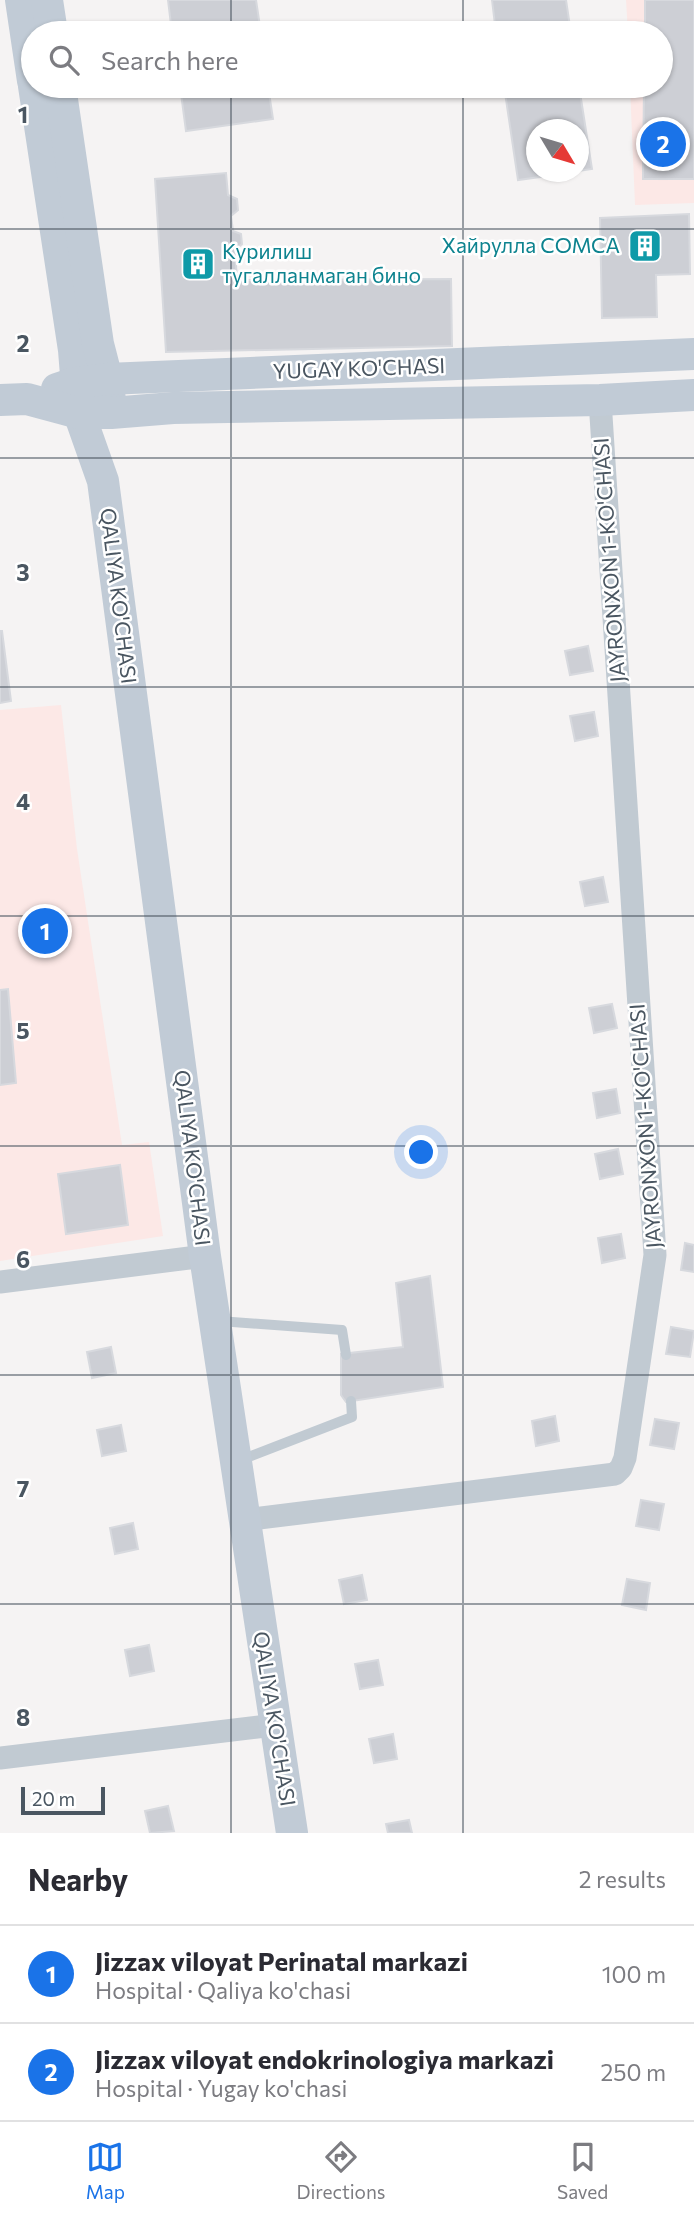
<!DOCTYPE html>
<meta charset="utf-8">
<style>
:root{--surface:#fff;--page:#f7f7f7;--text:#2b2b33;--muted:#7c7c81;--line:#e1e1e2;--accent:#1a73e8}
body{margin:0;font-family:Commissioner,sans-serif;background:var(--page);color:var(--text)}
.compass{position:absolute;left:526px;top:119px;width:63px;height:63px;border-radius:50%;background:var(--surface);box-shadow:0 2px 5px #0004;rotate:128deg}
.scale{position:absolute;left:21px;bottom:18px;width:84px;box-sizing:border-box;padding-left:7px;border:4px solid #4a5661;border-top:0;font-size:19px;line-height:24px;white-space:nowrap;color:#4a5661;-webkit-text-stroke:5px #fff;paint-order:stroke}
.you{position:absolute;left:422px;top:1153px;width:24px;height:24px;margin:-18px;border:5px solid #fff;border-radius:50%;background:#1a73e8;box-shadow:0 0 0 10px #1a73e833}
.badge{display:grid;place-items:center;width:46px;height:46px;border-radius:50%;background:var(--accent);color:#fff;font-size:23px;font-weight:700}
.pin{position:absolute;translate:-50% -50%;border:4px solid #fff;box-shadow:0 2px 7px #0006}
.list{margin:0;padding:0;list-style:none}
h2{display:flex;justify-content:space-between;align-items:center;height:91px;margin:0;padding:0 28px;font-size:30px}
h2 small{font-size:23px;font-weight:400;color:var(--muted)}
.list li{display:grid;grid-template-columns:46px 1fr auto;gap:21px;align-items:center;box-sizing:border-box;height:98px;padding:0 28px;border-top:2px solid var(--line)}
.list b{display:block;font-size:26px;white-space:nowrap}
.list p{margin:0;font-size:23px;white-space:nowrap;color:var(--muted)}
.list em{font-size:23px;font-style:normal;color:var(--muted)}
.icon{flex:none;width:38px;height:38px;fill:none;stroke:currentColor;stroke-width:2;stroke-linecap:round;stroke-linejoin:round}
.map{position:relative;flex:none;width:694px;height:1833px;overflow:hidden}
.search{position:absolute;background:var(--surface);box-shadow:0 2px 5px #0004;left:21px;right:21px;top:21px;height:77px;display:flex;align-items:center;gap:18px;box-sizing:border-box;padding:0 24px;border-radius:38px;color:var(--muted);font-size:26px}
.sheet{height:287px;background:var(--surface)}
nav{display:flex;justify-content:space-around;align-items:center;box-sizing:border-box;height:98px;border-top:2px solid var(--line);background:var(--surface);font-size:19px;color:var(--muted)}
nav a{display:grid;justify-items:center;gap:4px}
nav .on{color:var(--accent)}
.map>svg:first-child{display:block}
.medical{fill:#fce8e6}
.building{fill:#cdcfd5;stroke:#d7d9de;stroke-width:2}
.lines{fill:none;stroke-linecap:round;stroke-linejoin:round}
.lane{stroke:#c1cad2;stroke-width:10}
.street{stroke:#c1cad2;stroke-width:23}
.secondary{stroke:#c1cbd6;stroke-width:32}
.grid{fill:none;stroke:#4a5661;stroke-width:2;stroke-opacity:0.55}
.labels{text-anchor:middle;stroke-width:5;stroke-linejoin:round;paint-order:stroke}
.culture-label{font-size:21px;fill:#0d838f;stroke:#fff;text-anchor:end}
.street-label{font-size:21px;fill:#4a5661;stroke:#fff}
.grid-label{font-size:23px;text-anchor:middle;font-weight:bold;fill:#4a5661;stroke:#fff;stroke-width:5;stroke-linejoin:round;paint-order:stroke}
</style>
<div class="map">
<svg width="694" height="1833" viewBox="0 0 694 1833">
<rect width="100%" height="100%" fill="#f5f3f3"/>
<g class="medical">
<path d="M626,0H694V203L635,205L630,86H661V33H628Z"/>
<path d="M61,705L77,849L122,1145L149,1142L163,1236L0,1261V710Z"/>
</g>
<g class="building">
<path d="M168,0H256L261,33H172Z"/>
<path d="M492,0H566L571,33H496Z"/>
<path d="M645,0H694V179H643L644,86H661V33H645Z"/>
<path d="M180,86H268L273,119L186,131Z"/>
<path d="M504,86H579L592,169L578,171V130H536V172H576L518,180Z"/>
<path d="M226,173L228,195L237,199L238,210L231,216L233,231L241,234L242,244L235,250L237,280L451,279L452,346L166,352L155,179Z"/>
<path d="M689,214L690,274L656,275L657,317L602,318L600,218Z"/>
<path d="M0,631H2L11,701L0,703Z"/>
<path d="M588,646L593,671L570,675L565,651Z"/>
<path d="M594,712L598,736L575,741L570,716Z"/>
<path d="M603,877L608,902L585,906L580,882Z"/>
<path d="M8,989L16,1083L0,1085V990Z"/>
<path d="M612,1004L617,1028L594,1033L589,1008Z"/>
<path d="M616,1089L620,1113L597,1118L593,1093Z"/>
<path d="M618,1149L623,1174L600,1179L595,1154Z"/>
<path d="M120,1165L128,1225L66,1234L58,1174Z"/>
<path d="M621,1234L625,1258L602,1263L598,1238Z"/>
<path d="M685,1243L694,1245V1272L681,1270Z"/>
<path d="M430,1276L443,1387L346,1402L341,1395V1354L403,1347L396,1283Z"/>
<path d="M671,1327L694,1331L690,1357L666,1354Z"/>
<path d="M111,1347L116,1373L92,1378L87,1352Z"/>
<path d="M555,1416L559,1441L536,1446L532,1421Z"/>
<path d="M655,1419L679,1423L674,1449L650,1445Z"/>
<path d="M121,1425L126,1451L102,1456L97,1430Z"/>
<path d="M641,1500L664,1504L659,1530L636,1526Z"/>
<path d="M133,1523L138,1549L115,1554L110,1528Z"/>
<path d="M362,1575L367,1600L344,1604L339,1580Z"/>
<path d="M627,1579L650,1583L646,1610L622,1605Z"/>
<path d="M149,1645L154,1671L130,1676L125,1650Z"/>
<path d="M378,1660L383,1685L360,1689L355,1664Z"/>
<path d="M393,1734L397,1759L374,1763L369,1739Z"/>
<path d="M168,1806L174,1831L150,1833L145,1811Z"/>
<path d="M409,1820L412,1833H388L386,1824Z"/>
</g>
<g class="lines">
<g class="lane">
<path d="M219,1321L342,1330L346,1355"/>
<path d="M238,1461L352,1417L351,1401"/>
</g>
<g class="street">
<path d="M0,1282L205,1256"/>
<path d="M244,1520L615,1474L621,1468L625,1458L655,1255L600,400"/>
<path d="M0,1758L275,1725"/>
</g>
<g class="secondary">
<path d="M21,0L33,81"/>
<path d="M47,0L52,33"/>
<path d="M34,86L74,350L79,413L103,481L205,1256L292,1833"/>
<path d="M60,86L98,344L107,379L110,400"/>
<path d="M57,389L75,383L107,379L694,354"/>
<path d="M0,400L27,399L79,413H111L173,408L600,400L694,395"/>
</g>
</g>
<path class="grid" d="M231,0V33M463,0V33M231,86V1833M463,86V1833M0,229H694M0,458H694M0,687H694M0,916H694M0,1146H694M0,1375H694M0,1604H694"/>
<defs>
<symbol id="building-square" viewBox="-11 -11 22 22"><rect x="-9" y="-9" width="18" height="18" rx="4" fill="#0f9aa8" stroke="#fff"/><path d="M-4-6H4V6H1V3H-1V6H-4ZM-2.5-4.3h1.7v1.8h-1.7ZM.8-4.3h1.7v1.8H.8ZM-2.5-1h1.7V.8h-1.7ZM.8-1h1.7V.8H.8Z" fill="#fff"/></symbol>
</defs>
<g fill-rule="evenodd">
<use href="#building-square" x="626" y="227" width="38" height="38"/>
<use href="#building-square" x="179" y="245" width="38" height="38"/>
</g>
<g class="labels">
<g class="culture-label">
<text x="620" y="253">Хайрулла СОМСА</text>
<text x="222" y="259" text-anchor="start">Курилиш<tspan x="222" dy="24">тугалланмаган бино</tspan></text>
</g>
<g class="street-label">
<text transform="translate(359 369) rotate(-2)" y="7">YUGAY KO'CHASI</text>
<text transform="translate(610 560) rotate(-94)" y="7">JAYRONXON 1-KO'CHASI</text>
<text transform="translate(118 596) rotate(83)" y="7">QALIYA KO'CHASI</text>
<text transform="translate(646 1126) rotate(-94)" y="7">JAYRONXON 1-KO'CHASI</text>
<text transform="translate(192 1158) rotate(83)" y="7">QALIYA KO'CHASI</text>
<text transform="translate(274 1719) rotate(81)" y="7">QALIYA KO'CHASI</text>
</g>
</g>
<g class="grid-label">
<text x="23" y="123">1</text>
<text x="23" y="352">2</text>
<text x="23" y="581">3</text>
<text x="23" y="810">4</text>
<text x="23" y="1039">5</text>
<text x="23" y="1268">6</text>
<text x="23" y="1497">7</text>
<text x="23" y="1726">8</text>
</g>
</svg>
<svg class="compass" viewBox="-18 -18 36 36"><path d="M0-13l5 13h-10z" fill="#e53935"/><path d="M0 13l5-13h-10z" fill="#7c7c81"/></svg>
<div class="scale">20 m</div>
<div class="you"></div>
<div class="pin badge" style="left:45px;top:931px">1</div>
<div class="pin badge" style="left:663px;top:144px">2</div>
<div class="search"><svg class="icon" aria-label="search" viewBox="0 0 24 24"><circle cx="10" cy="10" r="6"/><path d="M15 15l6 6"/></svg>Search here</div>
</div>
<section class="sheet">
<h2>Nearby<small>2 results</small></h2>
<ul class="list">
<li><span class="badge">1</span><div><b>Jizzax viloyat Perinatal markazi</b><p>Hospital · Qaliya ko'chasi</p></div><em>100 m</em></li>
<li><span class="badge">2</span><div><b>Jizzax viloyat endokrinologiya markazi</b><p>Hospital · Yugay ko'chasi</p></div><em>250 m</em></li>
</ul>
</section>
<nav>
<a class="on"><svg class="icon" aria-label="map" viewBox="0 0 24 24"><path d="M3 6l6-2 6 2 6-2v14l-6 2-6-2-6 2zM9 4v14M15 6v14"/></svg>Map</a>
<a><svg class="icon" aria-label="directions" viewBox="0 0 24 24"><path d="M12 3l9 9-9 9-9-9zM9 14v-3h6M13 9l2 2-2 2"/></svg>Directions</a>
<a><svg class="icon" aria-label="saved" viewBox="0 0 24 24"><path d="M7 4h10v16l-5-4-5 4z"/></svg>Saved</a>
</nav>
